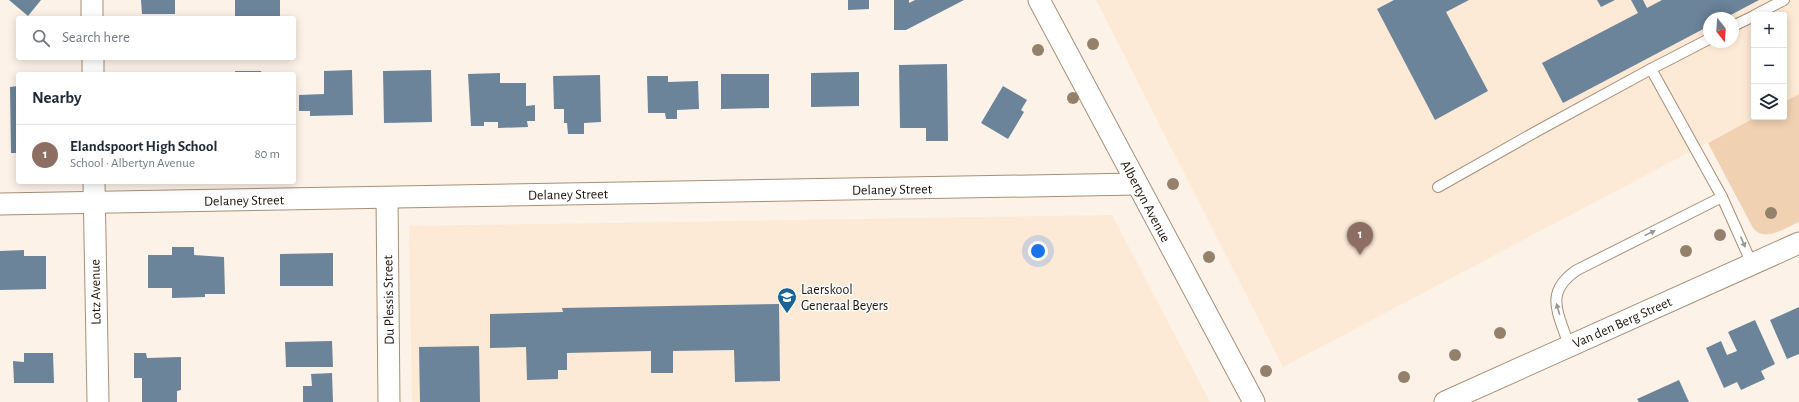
<!DOCTYPE html>
<meta charset="utf-8">
<style>
:root{--surface:#fff;--page:#f2f2f3;--text:#1f2937;--muted:#747a83;--line:#e0e1e3;--accent:#7c3aed}
body{margin:0;font-family:"Alegreya Sans",sans-serif;background:var(--page);color:var(--text)}
.controls{position:absolute;right:12px;top:12px;display:grid;overflow:hidden;border-radius:4px;box-shadow:0 2px 10px #0003}
.controls button{width:36px;height:36px;display:grid;place-items:center;padding:0;border:0;border-bottom:1px solid var(--line);background:var(--surface);color:var(--text);font:20px sans-serif}
.compass{position:absolute;left:1703px;top:12px;width:36px;height:36px;border-radius:50%;background:var(--surface);box-shadow:0 2px 10px #0003;rotate:163deg}
.you{position:absolute;left:1038px;top:251px;width:14px;height:14px;margin:-10px;border:3px solid #fff;border-radius:50%;background:#1a73e8;box-shadow:0 0 0 6px #1a73e833}
.badge{display:grid;place-items:center;width:26px;height:26px;border-radius:50%;background:var(--accent);color:#fff;font-size:13px;font-weight:700}
.pin{position:absolute;translate:-50% -33px;filter:drop-shadow(0 1px 2px #0008)}
.pin::after{content:'';position:absolute;top:21px;width:14px;height:12px;background:inherit;clip-path:polygon(0 0,100% 0,50% 100%)}
.list{margin:0;padding:0;list-style:none}
h2{display:flex;justify-content:space-between;align-items:center;height:52px;margin:0;padding:0 16px;font-size:17px}
h2 small{font-size:13px;font-weight:400;color:var(--muted)}
.list li{display:grid;grid-template-columns:26px 1fr auto;gap:12px;align-items:center;box-sizing:border-box;height:60px;padding:0 16px;border-top:1px solid var(--line)}
.list b{display:block;font-size:15px;white-space:nowrap}
.list p{margin:0;font-size:13px;white-space:nowrap;color:var(--muted)}
.list em{font-size:13px;font-style:normal;color:var(--muted)}
.icon{flex:none;width:22px;height:22px;fill:none;stroke:currentColor;stroke-width:2;stroke-linecap:round;stroke-linejoin:round}
.map{position:relative;flex:none;width:1799px;height:402px;overflow:hidden}
.search{position:absolute;background:var(--surface);box-shadow:0 2px 10px #0003;left:16px;top:16px;width:280px;height:44px;display:flex;align-items:center;gap:10px;box-sizing:border-box;padding:0 14px;border-radius:4px;color:var(--muted);font-size:15px}
.panel{position:absolute;background:var(--surface);box-shadow:0 2px 10px #0003;left:16px;top:72px;width:280px;height:112px;border-radius:4px}
.map>svg:first-child{display:block}
.built{fill:#fce9d6;fill-rule:evenodd}
.green{fill:#f0d2b3}
.building{fill:#6b849a}
.lines{fill:none;stroke-linecap:round;stroke-linejoin:round}
.lane-casing{stroke:#a78f77;stroke-width:12}
.street-casing{stroke:#a78f77;stroke-width:23}
.lane{stroke:#fff;stroke-width:10}
.street{stroke:#fff;stroke-width:21}
.tree{fill:#93816c}
.oneway{fill:#999591}
.labels{text-anchor:middle;stroke-width:3;stroke-linejoin:round;paint-order:stroke}
.street-label{font-size:14px;fill:#1d140b;stroke:#fff}
.poi-label{font-size:14px;fill:#1d140b;stroke:#fff;text-anchor:start}
</style>
<div class="map">
<svg width="1799" height="402" viewBox="0 0 1799 402">
<rect width="100%" height="100%" fill="#fdf2e8"/>
<g class="built">
<path d="M1096,0H1799V94L1784,102V15H1754V117H1756L1283,367ZM1709,18H1733V42H1709Z"/>
<path d="M1112,215L1210,402H412L409,226Z"/>
</g>
<path class="green" d="M1799,94V222C1785,228 1765,243 1753,228L1708,143L1756,117H1784V102Z"/>
<g class="building">
<path d="M9,0H41L28,16Z"/>
<path d="M141,0H175V14H142Z"/>
<rect x="235" y="0" width="45" height="18"/>
<path d="M848,0H869V9L848,10Z"/>
<path d="M894,0H909V3L915,0H964L906,30H894Z"/>
<path d="M1394,0H1469L1446,12L1488,91L1435,120L1377,9Z"/>
<path d="M1597,0H1615L1601,7Z"/>
<path d="M1631,0H1643L1647,8L1662,0H1759L1725,18H1709V26L1563,103L1542,63L1638,13Z"/>
<path d="M947,64L948,141H926V128H900L899,65Z"/>
<path d="M352,70L353,115L310,116V111H299V95L324,94V71Z"/>
<path d="M431,70L432,122L384,123L383,71Z"/>
<path d="M235,71H261L262,74H235Z"/>
<path d="M859,72V106L811,107V73Z"/>
<path d="M500,73V83H526V106L535,105V121H527L528,127L498,128V122H484V126H471L468,74Z"/>
<path d="M721,74H769V108L721,109Z"/>
<path d="M600,75L601,122L584,123V134H568L567,123H564V109H554L553,76Z"/>
<path d="M647,76H668V82L698,81L699,109L677,110V119H666L665,113H648Z"/>
<path d="M18,86V153H11L10,87Z"/>
<path d="M1003,86L1027,100L1021,110L1024,112L1008,139L981,123Z"/>
<path d="M172,247H194V255L224,257L225,294H205V297L172,298V288H148V255H172Z"/>
<path d="M24,250V256H46V289L0,290V251Z"/>
<path d="M333,253V286H280V254Z"/>
<path d="M779,304L780,381L735,382L734,350L673,351V373H651V351L567,353V370H558V379L527,380L526,347L490,348V314L563,312L562,308Z"/>
<path d="M1799,307V354L1787,359L1770,320Z"/>
<path d="M1755,320L1775,364L1761,371L1765,379L1741,390L1737,382L1724,388L1706,348L1721,341L1727,355L1737,351L1728,332Z"/>
<path d="M332,341L333,367H286L285,342Z"/>
<path d="M479,346L480,402H420L419,347Z"/>
<path d="M24,353H53L54,383H14L13,361L24,362Z"/>
<path d="M134,353H146L147,358L181,357V390L177,391V402H142V378H134Z"/>
<path d="M332,373L333,402H303V386H312L311,374Z"/>
<path d="M1679,380L1689,402H1639L1637,399Z"/>
</g>
<g class="lines">
<defs>
<g id="lane">
<path d="M1755,15L1784,0"/>
<path d="M1733,26L1754,16"/>
<path d="M1651,69L1709,39"/>
<path d="M1438,187L1539,130L1651,69L1722,197"/>
<path d="M1569,346C1559,313 1543,293 1577,270L1722,197L1752,264"/>
</g>
<g id="street">
<path d="M92,0V18"/>
<path d="M1039,0L1254,402"/>
<path d="M93,58V74"/>
<path d="M94,182L98,402"/>
<path d="M387,198L389,402"/>
<path d="M0,204L1137,184"/>
<path d="M1445,402L1799,243"/>
</g>
</defs>
<use href="#lane" class="lane-casing"/>
<use href="#street" class="street-casing"/>
<use href="#lane" class="lane"/>
<use href="#street" class="street"/>
</g>
<g class="tree">
<circle cx="1093" cy="44" r="6"/>
<circle cx="1038" cy="50" r="6"/>
<circle cx="1073" cy="98" r="6"/>
<circle cx="1173" cy="184" r="6"/>
<circle cx="1771" cy="213" r="6"/>
<circle cx="1720" cy="235" r="6"/>
<circle cx="1686" cy="251" r="6"/>
<circle cx="1209" cy="257" r="6"/>
<circle cx="1500" cy="333" r="6"/>
<circle cx="1455" cy="355" r="6"/>
<circle cx="1266" cy="371" r="6"/>
<circle cx="1404" cy="377" r="6"/>
</g>
<defs><path id="oneway-solid" d="M-6-.8H1V-3.2L6.5 0L1 3.2V.8H-6Z"/></defs>
<g class="oneway">
<use href="#oneway-solid" transform="translate(1650 233) rotate(-26)"/>
<use href="#oneway-solid" transform="translate(1743 242) rotate(67)"/>
<use href="#oneway-solid" transform="translate(1558 309) rotate(-106)"/>
</g>
<defs>
<symbol id="school-pin" viewBox="-11 -11 22 30"><path d="M0 17L-7.5 6A9.5 9.5 0 1 1 7.5 6Z" fill="#186497" stroke="#fff"/><path d="M0-5L7-2L0 1L-7-2ZM-4 1L0 2.5L4 1V4Q0 6-4 4Z" fill="#fff"/></symbol>
</defs>
<g fill-rule="evenodd">
<use href="#school-pin" x="776" y="286" width="22" height="30"/>
</g>
<g class="labels">
<g class="street-label">
<text transform="translate(892 189) rotate(-1)" y="5">Delaney Street</text>
<text transform="translate(568 194) rotate(-1)" y="5">Delaney Street</text>
<text transform="translate(244 200) rotate(-1)" y="5">Delaney Street</text>
<text transform="translate(1146 201) rotate(62)" y="5">Albertyn Avenue</text>
<text transform="translate(95 292) rotate(-91)" y="5">Lotz Avenue</text>
<text transform="translate(388 300) rotate(-91)" y="5">Du Plessis Street</text>
<text transform="translate(1622 322) rotate(-24)" y="5">Van den Berg Street</text>
</g>
<g class="poi-label">
<text x="801" y="294">Laerskool<tspan x="801" dy="16">Generaal Beyers</tspan></text>
</g>
</g>
</svg>
<div class="controls">
<button>+</button>
<button>−</button>
<button><svg class="icon" aria-label="layers" viewBox="0 0 24 24"><path d="M12 4l9 5-9 5-9-5zM3 14l9 5 9-5"/></svg></button>
</div>
<svg class="compass" viewBox="-18 -18 36 36"><path d="M0-13l5 13h-10z" fill="#e53935"/><path d="M0 13l5-13h-10z" fill="#747a83"/></svg>
<div class="you"></div>
<div class="pin badge" style="left:1360px;top:255px;background:#8d6e63">1</div>
<div class="search"><svg class="icon" aria-label="search" viewBox="0 0 24 24"><circle cx="10" cy="10" r="6"/><path d="M15 15l6 6"/></svg>Search here</div>
<section class="panel">
<h2>Nearby<small></small></h2>
<ul class="list">
<li><span class="badge" style="background:#8d6e63">1</span><div><b>Elandspoort High School</b><p>School · Albertyn Avenue</p></div><em>80 m</em></li>
</ul>
</section>
</div>
